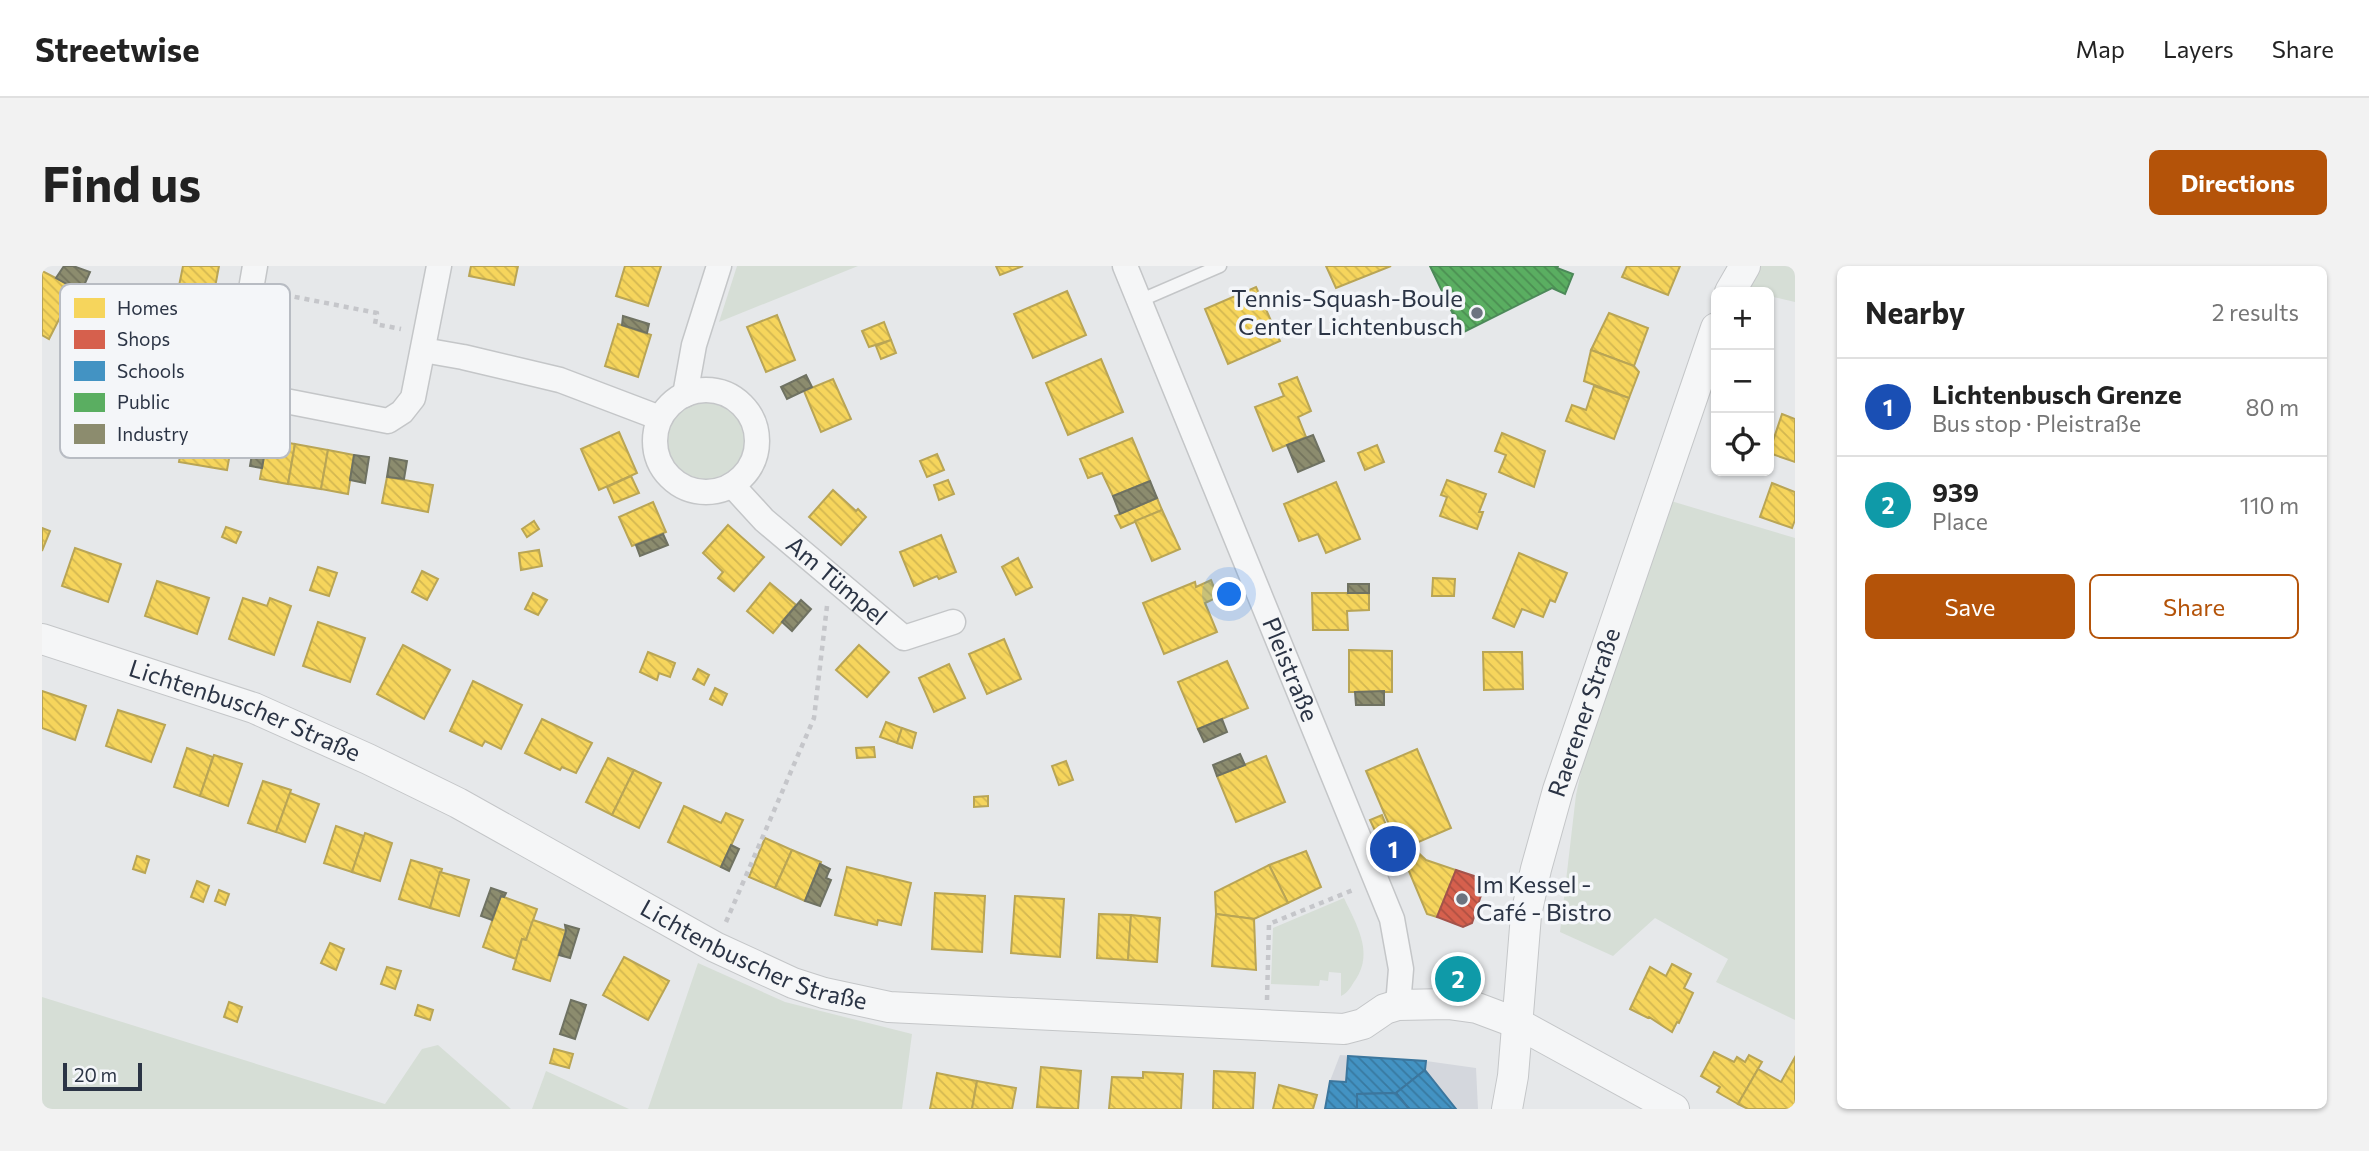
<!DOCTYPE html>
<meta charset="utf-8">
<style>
:root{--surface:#fff;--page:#f2f2f2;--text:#222;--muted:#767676;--line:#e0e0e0;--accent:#b45309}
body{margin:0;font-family:Commissioner,sans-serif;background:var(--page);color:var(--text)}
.controls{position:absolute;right:21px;top:21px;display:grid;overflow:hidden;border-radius:10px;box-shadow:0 2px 5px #0004}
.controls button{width:63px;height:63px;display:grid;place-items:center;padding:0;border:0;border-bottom:2px solid var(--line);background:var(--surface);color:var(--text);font:35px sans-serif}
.scale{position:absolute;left:21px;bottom:18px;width:79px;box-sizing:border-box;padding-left:7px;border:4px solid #2b3445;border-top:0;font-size:19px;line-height:24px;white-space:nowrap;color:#2b3445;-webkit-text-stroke:5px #f4f6f9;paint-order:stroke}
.you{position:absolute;left:1188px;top:329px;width:24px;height:24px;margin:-18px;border:5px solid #fff;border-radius:50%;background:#1a73e8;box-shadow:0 0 0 10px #1a73e833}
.badge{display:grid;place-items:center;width:46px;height:46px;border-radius:50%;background:var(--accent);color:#fff;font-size:23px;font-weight:700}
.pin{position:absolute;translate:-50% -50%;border:4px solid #fff;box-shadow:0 2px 7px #0006}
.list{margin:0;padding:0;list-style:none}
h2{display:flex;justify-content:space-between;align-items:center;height:91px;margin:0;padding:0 28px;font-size:30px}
h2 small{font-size:23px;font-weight:400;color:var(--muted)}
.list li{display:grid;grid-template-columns:46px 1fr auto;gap:21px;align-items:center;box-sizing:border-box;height:98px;padding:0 28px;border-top:2px solid var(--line)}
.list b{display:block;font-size:26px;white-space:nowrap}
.list p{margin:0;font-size:23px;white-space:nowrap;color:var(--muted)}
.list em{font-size:23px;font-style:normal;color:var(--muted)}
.actions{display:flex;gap:14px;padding:21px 28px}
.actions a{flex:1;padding:16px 0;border:2px solid var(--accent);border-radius:10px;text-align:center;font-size:24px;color:var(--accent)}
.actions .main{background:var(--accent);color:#fff}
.icon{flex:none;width:38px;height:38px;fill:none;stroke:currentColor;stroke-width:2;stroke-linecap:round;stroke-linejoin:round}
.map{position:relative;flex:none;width:1753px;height:843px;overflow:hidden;border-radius:10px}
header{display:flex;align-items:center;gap:42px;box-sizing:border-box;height:98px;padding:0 35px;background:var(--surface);border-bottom:2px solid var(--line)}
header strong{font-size:33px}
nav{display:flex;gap:38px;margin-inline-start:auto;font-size:24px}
.intro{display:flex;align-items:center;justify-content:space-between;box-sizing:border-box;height:168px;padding:0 42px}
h1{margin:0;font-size:49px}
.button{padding:18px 32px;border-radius:10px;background:var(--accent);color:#fff;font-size:24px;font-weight:700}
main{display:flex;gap:42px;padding:0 42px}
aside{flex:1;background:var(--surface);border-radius:10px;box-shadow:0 2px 5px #0004}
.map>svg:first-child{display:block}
.built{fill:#d4d7dd}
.green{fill:#d6ded6}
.homes{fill:url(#homes-back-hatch);stroke:#b9a555;stroke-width:2}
.shops{fill:url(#shops-back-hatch);stroke:#a3534b;stroke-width:2}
.schools{fill:url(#schools-back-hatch);stroke:#3c769d;stroke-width:2}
.public{fill:url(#public-back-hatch);stroke:#4c8959;stroke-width:2}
.industry{fill:url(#industry-back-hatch);stroke:#6f7262;stroke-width:2}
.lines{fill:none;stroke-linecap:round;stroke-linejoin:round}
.service-casing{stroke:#c4c6c8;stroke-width:15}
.minor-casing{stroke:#c4c6c8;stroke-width:27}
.tertiary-casing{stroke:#c4c6c8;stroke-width:32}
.path{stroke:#c5c6ca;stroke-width:4.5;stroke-dasharray:5 5;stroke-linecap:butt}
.service{stroke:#f5f6f7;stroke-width:12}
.minor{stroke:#f5f6f7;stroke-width:24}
.tertiary{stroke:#f5f6f7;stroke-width:30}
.poi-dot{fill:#6c737f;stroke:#f4f6f9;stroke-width:2.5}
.labels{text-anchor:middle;stroke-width:7;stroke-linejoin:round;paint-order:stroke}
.poi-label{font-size:24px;fill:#2b3445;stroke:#f4f6f9;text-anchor:end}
.street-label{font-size:24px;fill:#2b3445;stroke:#f4f6f9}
.key{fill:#f4f6f9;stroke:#b8bcc3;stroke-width:2}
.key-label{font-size:19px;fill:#2b3445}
</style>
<header>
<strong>Streetwise</strong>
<nav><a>Map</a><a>Layers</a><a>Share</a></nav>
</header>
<div class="intro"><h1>Find us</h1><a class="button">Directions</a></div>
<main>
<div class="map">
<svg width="1753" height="843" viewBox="0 0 1753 843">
<defs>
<pattern id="homes-back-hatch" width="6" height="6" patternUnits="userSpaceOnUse" patternTransform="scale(1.75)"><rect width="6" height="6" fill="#f6d55c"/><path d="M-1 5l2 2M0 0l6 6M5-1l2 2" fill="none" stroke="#d3b751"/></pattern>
<pattern id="shops-back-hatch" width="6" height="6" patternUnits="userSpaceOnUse" patternTransform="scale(1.75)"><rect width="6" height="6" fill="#d6604d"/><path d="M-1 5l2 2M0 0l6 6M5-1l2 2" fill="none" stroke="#ae5042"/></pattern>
<pattern id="schools-back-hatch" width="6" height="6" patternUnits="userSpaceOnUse" patternTransform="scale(1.75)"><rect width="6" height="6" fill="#4393c3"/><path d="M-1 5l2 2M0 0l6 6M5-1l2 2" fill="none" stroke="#3879a0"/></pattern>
<pattern id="public-back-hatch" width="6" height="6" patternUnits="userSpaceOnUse" patternTransform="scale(1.75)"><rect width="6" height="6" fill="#5aae61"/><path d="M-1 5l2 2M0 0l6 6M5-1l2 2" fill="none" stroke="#4b8e52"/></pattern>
<pattern id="industry-back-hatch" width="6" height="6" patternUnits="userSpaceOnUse" patternTransform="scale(1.75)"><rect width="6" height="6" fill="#8c8c6e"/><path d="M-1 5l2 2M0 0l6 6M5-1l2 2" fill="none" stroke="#73735c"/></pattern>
</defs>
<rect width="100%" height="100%" fill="#e6e8ea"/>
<path class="built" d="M1298,789L1384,795L1434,802L1436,843H1283L1288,815Z"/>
<g class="green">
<path d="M695,0H816L677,56Z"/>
<path d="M1719,0H1753V36L1727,30V26L1705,25Z"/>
<circle cx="664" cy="175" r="38"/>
<path d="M1629,235L1753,272V754L1674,716L1686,693L1613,652L1571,690L1518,666L1534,529L1550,455Z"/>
<path d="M1302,632C1314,658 1332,686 1314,713C1309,720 1307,726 1299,730V707L1287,706L1286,715L1278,714L1277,720L1229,718L1231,662Z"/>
<path d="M656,697L743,736L870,768L860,843H606Z"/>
<path d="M0,731L343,838L380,783L396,779L469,843H0Z"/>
<path d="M504,805L587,843H490Z"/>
</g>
<g class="homes">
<path d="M141,0H177L171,32L136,25Z"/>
<path d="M429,0H476L472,19L427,10Z"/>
<path d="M583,0H619L606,40L574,30Z"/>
<path d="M954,0H981L958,9Z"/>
<path d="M1284,0H1349L1294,22Z"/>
<path d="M1585,0H1638L1626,29L1580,11Z"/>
<path d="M0,5L33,22L7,73L0,69Z"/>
<path d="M1214,21L1238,75L1186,98L1163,43Z"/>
<path d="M1025,25L1044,69L991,92L972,48Z"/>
<path d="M1567,47L1606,62L1592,100L1549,84Z"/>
<path d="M735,49L753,94L724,106L705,61Z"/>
<path d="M842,56L849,74L827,81L820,65Z"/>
<path d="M576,58L609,69L596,111L563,100Z"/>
<path d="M849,74L854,87L839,93L834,80Z"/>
<path d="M1549,84L1592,100L1597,106L1587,132L1542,115Z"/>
<path d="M1059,93L1081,146L1026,169L1004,117Z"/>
<path d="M1255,111L1269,145L1256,151L1264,171L1231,185L1213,141L1242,130L1237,118Z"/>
<path d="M791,113L809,153L779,166L762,125Z"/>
<path d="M1552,120L1587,132L1572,173L1524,155L1530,139L1544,144Z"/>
<path d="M1740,148L1753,153V196L1727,187Z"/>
<path d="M143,162L191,170L185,204L137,196Z"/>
<path d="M577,166L595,207L557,224L539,183Z"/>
<path d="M1460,167L1503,185L1492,221L1457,206L1464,189L1453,185Z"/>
<path d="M1090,172L1108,215L1071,230L1060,207L1046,212L1038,193Z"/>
<path d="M225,173L253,178L246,218L218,213Z"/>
<path d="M253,178L286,184L279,223L246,218Z"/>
<path d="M1335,179L1342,196L1323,204L1316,187Z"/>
<path d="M286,184L312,189L306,228L279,223Z"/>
<path d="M895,188L902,204L885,211L878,195Z"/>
<path d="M589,210L597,227L572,237L565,221Z"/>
<path d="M345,211L391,219L386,246L340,237Z"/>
<path d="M906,214L912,228L897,234L892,219Z"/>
<path d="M1405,214L1444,228L1437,246H1441L1435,263L1398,250L1405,231L1399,229Z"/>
<path d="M1294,216L1318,273L1284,287L1276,268L1257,275L1242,238Z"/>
<path d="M1730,217L1753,226V254L1750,262L1718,251Z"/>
<path d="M791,224L814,245L816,243L824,251L799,279L767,251Z"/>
<path d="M1115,232L1120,244L1079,262L1073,250Z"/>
<path d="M611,236L624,266L590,280L577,251Z"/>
<path d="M1120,244L1138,283L1110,295L1093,255Z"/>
<path d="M492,255L497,263L485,271L480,263Z"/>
<path d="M686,259L722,291L692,325L676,312L681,306L661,287Z"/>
<path d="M184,261L199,266L194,277L180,271Z"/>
<path d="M0,262L8,265L0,285Z"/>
<path d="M899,269L914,306L897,313L895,310L872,320L858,286Z"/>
<path d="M33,282L79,298L66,336L20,320Z"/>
<path d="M497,284L500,300L479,304L477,287Z"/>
<path d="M1477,287L1525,307L1513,336L1508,334L1501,351L1480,343L1472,361L1451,352Z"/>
<path d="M976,292L990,321L974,329L960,301Z"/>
<path d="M276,301L295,307L287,330L268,324Z"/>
<path d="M380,305L396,313L385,334L370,326Z"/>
<path d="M1391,312L1413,313L1412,330H1390Z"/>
<path d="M1169,314L1176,331L1163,337L1175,366L1122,388L1101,337L1153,316L1154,321Z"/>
<path d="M115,315L167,332L155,368L103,350Z"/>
<path d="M728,317L754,339L731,367L705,345Z"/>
<path d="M491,327L505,334L496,349L483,343Z"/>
<path d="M1270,327H1327V344L1305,345L1306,364H1271Z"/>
<path d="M201,332L225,340L228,332L249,340L232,389L187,373Z"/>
<path d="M276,356L323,372L308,416L261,400Z"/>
<path d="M962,373L979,413L945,428L927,388Z"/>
<path d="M361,379L408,404L382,453L335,428Z"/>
<path d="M817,379L847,406L825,431L794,404Z"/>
<path d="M1307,384L1350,385V426H1307Z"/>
<path d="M606,386L633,397L628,411L617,407L615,414L598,406Z"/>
<path d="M1441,386H1480L1481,423L1442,424Z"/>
<path d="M1185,395L1206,442L1156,463L1136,416Z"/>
<path d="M907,398L923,432L892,446L877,412Z"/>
<path d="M656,403L667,409L662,419L651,413Z"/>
<path d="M431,415L480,439L459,483L443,475L440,480L408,465Z"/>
<path d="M673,422L685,428L680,439L668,433Z"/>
<path d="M0,425L44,440L33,474L0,462Z"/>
<path d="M76,444L123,459L109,496L64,480Z"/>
<path d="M500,453L550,477L534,507L520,501L518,504L483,487Z"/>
<path d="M844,456L860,462L855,477L838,471Z"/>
<path d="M860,462L874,467L870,482L855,477Z"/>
<path d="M832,481L833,491L815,492L814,482Z"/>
<path d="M145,482L171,491L158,530L132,521Z"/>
<path d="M1375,483L1409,562L1358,584L1324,505Z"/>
<path d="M172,489L200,498L186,540L158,530Z"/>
<path d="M1224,490L1243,536L1194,556L1175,510Z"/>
<path d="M566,492L592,504L570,549L544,536Z"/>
<path d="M1024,495L1031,514L1017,519L1010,500Z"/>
<path d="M592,504L619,517L597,562L570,549Z"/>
<path d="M221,515L249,524L234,566L206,557Z"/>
<path d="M248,527L277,538L263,576L234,566Z"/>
<path d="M946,530V540L932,541V531Z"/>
<path d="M642,540L679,557L684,547L701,554L679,601L626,576Z"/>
<path d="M1340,549L1346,564L1335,569L1328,554Z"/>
<path d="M294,560L322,570L310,606L282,597Z"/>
<path d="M323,567L350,577L338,615L310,606Z"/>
<path d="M723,572L750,584L733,622L707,611Z"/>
<path d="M1368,579L1384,594L1414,604L1395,651L1385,648L1358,584Z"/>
<path d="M750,584L779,596L763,635L733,622Z"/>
<path d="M1264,585L1279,621L1246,637L1227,599Z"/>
<path d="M95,590L107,594L103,607L91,603Z"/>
<path d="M369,594L400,603L388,642L357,633Z"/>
<path d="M1227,599L1246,637L1212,653L1174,648L1173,626Z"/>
<path d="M805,601L869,617L859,659L836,654L835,659L793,649Z"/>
<path d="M398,606L427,614L417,650L388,642Z"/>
<path d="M155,615L167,620L161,636L149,631Z"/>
<path d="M177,624L187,628L183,639L173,635Z"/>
<path d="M893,627L943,630L940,686L890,683Z"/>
<path d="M459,630L495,643L484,674L480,673L474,693L441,681Z"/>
<path d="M973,630L1022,633L1018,691L969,687Z"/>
<path d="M1057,648L1089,649L1086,694L1055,692Z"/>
<path d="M1174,648L1212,653L1214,704L1170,700Z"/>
<path d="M1089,649L1118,652L1115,696L1086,694Z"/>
<path d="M491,654L524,665L508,715L471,703L480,673L484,674Z"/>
<path d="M288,677L302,683L294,704L279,697Z"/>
<path d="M582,691L627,715L606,754L561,729Z"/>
<path d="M1630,698L1649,708L1642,722L1651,727L1637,757L1635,756L1630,766L1607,751L1606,752L1588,743L1608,701L1624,710Z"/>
<path d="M345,701L359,705L353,723L339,718Z"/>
<path d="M187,736L200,741L195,756L182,751Z"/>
<path d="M376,739L391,744L388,754L373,749Z"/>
<path d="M512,783L531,788L527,802L508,797Z"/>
<path d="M1672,786L1692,796L1695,791L1703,796L1707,789L1720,796L1696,838L1675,826L1678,821L1659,810Z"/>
<path d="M1753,791V843H1706L1696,838L1716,803L1739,816Z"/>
<path d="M999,801L1039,805L1036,843L995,841Z"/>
<path d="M1172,805L1213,807L1211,843H1171Z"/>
<path d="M1101,806L1141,808L1139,843H1067L1070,811L1101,812Z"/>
<path d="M895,807L935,815L930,843H888Z"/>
<path d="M935,815L974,822L970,843H930Z"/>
<path d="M1237,819L1275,829L1271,843H1231Z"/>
</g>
<path class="shops" d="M1414,604L1444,614L1430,657L1421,661L1395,651Z"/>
<g class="schools">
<path d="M1306,790L1384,795L1383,804L1354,827L1315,828V843H1283L1288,815L1304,816Z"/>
<path d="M1383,804L1414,843H1367L1354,827Z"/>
<path d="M1354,827L1367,843H1315V828Z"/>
</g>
<path class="public" d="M1388,0H1516L1515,2L1531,8L1523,28L1510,22L1420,67Z"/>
<g class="industry">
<path d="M22,0H31L48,6L39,26L14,12Z"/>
<path d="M581,50L607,58L605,67L580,59Z"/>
<path d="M764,109L770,121L745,133L739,121Z"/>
<path d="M1271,169L1282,195L1256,206L1245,179Z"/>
<path d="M213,171L225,173L220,202L208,200Z"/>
<path d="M312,189L327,191L323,217L308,214Z"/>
<path d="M348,192L365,195L362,213L345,211Z"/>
<path d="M1108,215L1115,232L1078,248L1071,230Z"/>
<path d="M621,268L626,279L598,290L594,279Z"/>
<rect x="1306" y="318" width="21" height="9"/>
<path d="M759,334L769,343L750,365L740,356Z"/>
<path d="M1342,425V439H1314L1313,426Z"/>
<path d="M1180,453L1185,466L1162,476L1156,463Z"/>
<path d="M1198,488L1203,499L1175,510L1171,499Z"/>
<path d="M689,579L697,583L687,605L679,601Z"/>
<path d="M778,598L788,603L784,612L789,614L778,640L763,635Z"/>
<path d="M449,622L464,627L462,631L459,630L450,654L439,650Z"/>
<path d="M523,659L537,663L528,692L517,689L524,665Z"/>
<path d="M529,734L544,739L533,773L518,768Z"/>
</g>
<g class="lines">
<defs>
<path id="service" d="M1097,35L1178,0"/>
<g id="minor">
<path d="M213,0L196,98L204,115L218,130L346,155L360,146L371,132L397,0"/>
<path id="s1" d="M1083,0L1350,653L1359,703L1356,739"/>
<path d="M381,84L421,91L518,114L618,152"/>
<circle cx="664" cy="175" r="51"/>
<path d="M643,129L652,79L677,0"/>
<path id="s2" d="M690,219L722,254L862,372L911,356"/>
</g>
<g id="tertiary">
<path d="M1688,26L1703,0"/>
<path id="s3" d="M0,373L212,442L326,493L416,537L673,681L751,717L782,727L847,741L1302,763L1321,758L1343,743L1356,739L1406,738L1435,742L1475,757L1632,843"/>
<path id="s4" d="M1465,843L1471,810L1484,649L1494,603L1516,524L1674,62"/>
</g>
</defs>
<use href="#service" class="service-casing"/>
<use href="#minor" class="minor-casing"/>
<use href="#tertiary" class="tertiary-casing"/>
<g class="path">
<path d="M233,27L335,47L333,58L359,63"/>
<path d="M684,656L772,452L785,340"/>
<path d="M1225,734L1227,658L1311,624"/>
</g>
<use href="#service" class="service"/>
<use href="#minor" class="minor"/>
<use href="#tertiary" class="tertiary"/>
</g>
<g class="poi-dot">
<circle cx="1435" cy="47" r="7"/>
<circle cx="1420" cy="633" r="7"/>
</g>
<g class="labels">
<g class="poi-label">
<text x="1421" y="41">Tennis-Squash-Boule<tspan x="1421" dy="28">Center Lichtenbusch</tspan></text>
<text x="1434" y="627" text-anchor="start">Im Kessel -<tspan x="1434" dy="28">Café - Bistro</tspan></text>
</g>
<g class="street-label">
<text dy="8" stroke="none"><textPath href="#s2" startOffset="142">Am Tümpel</textPath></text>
<text dy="8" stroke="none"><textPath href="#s1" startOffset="436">Pleistraße</textPath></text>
<text dy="8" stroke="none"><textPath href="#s3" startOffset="215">Lichtenbuscher Straße</textPath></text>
<text dy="8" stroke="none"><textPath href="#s4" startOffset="406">Raerener Straße</textPath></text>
<text dy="8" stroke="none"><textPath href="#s3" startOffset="782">Lichtenbuscher Straße</textPath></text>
</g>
</g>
<rect x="18" y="18" width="230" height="174" rx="10" class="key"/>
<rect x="32" y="32" width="31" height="20" fill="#f6d55c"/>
<rect x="32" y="64" width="31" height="19" fill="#d6604d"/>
<rect x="32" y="95" width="31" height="20" fill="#4393c3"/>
<rect x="32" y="127" width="31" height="19" fill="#5aae61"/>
<rect x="32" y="158" width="31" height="20" fill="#8c8c6e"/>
<g class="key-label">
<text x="75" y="49">Homes</text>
<text x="75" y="80">Shops</text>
<text x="75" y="112">Schools</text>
<text x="75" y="143">Public</text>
<text x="75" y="175">Industry</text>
</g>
</svg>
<div class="controls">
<button>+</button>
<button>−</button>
<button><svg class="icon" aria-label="locate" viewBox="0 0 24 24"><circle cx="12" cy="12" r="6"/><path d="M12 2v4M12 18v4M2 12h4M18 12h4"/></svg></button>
</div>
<div class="scale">20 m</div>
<div class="you"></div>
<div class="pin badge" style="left:1351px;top:583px;background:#1a4fb4">1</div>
<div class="pin badge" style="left:1416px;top:713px;background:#0f9aa8">2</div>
</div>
<aside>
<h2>Nearby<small>2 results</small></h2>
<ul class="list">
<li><span class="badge" style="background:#1a4fb4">1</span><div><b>Lichtenbusch Grenze</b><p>Bus stop · Pleistraße</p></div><em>80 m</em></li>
<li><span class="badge" style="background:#0f9aa8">2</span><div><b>939</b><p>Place</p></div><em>110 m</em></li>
</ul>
<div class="actions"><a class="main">Save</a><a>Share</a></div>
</aside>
</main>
